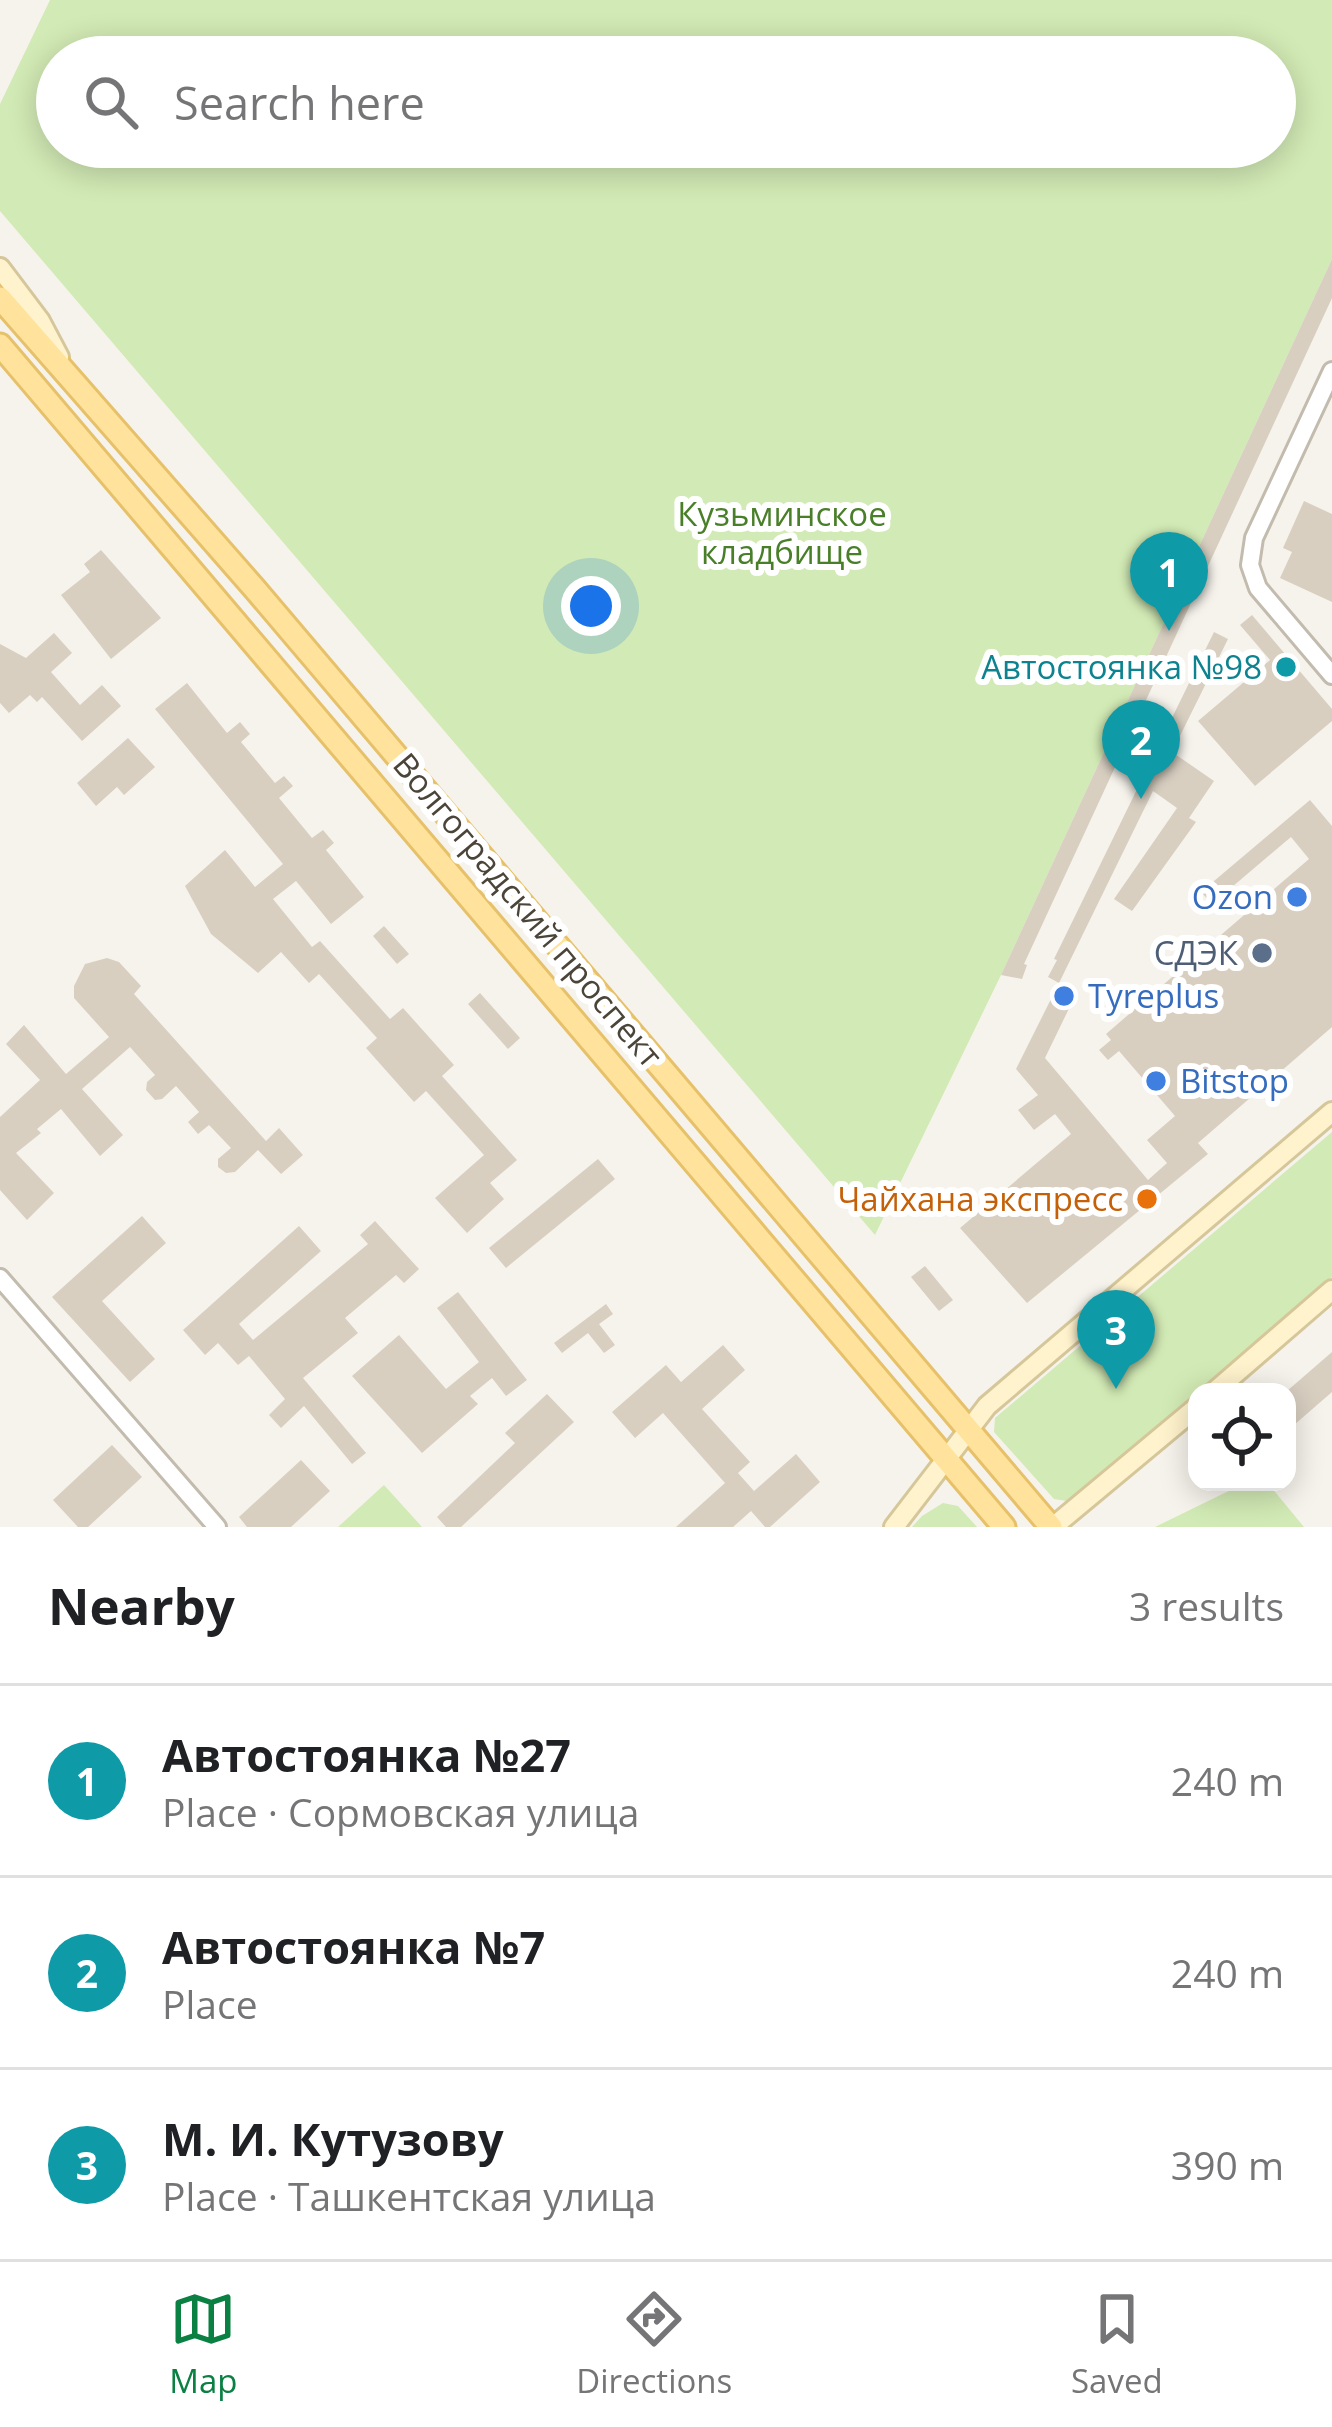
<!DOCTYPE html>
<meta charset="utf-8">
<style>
:root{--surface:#fff;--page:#f2f2f2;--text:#202124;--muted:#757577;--line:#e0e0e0;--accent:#0b8043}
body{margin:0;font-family:"Open Sans",sans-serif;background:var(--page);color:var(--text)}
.controls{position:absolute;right:36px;bottom:36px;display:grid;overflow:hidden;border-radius:24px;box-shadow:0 6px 30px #0003}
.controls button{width:108px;height:108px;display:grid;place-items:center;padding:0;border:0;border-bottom:3px solid var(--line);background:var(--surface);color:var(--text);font:60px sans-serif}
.you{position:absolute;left:591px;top:606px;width:42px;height:42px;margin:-30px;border:9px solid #fff;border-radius:50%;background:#1a73e8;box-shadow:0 0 0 18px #1a73e833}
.badge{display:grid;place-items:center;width:78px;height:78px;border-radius:50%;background:var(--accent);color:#fff;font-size:39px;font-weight:700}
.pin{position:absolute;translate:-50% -99px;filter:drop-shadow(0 3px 6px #0008)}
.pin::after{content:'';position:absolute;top:63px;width:42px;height:36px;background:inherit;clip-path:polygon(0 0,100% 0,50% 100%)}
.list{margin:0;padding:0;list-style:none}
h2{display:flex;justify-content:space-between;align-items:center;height:156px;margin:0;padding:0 48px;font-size:51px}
h2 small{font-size:39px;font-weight:400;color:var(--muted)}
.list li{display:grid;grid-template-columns:78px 1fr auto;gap:36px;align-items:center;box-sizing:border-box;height:192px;padding:0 48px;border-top:3px solid var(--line)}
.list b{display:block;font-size:45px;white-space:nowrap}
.list p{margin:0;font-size:39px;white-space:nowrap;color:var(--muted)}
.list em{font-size:39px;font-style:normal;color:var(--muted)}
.icon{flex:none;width:66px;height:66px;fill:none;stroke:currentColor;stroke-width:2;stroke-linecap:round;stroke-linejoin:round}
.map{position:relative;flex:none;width:1332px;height:1527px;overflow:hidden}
.search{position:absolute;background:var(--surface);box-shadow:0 6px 30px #0003;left:36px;right:36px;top:36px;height:132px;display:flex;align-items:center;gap:30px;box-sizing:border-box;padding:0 42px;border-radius:66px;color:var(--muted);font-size:45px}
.sheet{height:732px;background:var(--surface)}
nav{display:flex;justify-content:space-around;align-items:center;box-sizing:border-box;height:168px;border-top:3px solid var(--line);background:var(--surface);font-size:33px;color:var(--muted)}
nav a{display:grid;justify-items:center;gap:6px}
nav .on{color:var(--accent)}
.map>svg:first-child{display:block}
.green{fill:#d2eab5;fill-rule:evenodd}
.building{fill:#d8cfc1}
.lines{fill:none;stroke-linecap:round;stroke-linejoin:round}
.tertiary-casing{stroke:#c2bbae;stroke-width:22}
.secondary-casing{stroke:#d6c79b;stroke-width:24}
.primary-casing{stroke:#e6c16a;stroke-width:27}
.tertiary{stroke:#fff;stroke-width:16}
.secondary{stroke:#fff3cd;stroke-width:18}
.primary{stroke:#ffe39c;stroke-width:21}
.culture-dot{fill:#0f9aa8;stroke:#fff;stroke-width:4.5}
.shop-dot{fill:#3f7fe0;stroke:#fff;stroke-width:4.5}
.service-dot{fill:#5c6f8a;stroke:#fff;stroke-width:4.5}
.food-dot{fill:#e8710a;stroke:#fff;stroke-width:4.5}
.labels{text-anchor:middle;stroke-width:12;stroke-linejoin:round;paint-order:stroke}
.park-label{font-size:33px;fill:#4a7f2a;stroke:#fff}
.culture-label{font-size:33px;fill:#0d838f;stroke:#fff;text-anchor:end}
.shop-label{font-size:33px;fill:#366cbe;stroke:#fff;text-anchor:start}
.street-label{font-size:33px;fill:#4b4439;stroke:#fff}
.service-label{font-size:33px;fill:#4e5e75;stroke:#fff;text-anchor:end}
.food-label{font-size:33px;fill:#c56008;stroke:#fff;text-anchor:end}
</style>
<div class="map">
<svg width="1332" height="1527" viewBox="0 0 1332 1527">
<rect width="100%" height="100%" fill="#f6f3ec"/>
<g class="green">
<path d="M50,0H1332V259L1001,975L875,1235L0,211V104ZM57,57H1275V147H57Z"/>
<path d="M1332,1132V1277L1073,1502L1054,1499L994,1432L995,1418Z"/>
<path d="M1247,1482H1267L1304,1527H1155Z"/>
<path d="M384,1485L422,1527H338Z"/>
<path d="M943,1503L958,1506L977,1527H912L922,1516Z"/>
</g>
<g class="building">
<path d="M1332,259V298L1024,964L1027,965L1022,979L1001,975Z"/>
<path d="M1304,501L1332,514V602L1280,578L1292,552L1283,548Z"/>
<path d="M101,550L161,618L111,659L61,595L90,572L84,564Z"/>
<path d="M1252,615L1332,709V721L1255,786L1198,721L1270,660L1240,625Z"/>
<path d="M1214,632L1228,639L1172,752L1214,781L1189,818L1196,822L1132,911L1114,899L1177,808L1153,791L1059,983L1048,977L1057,960L1054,959Z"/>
<path d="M54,633L72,653L51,672L80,705L102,685L121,706L82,741L42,697L37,702L30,695L9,713L0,703V644L26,658Z"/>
<path d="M187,683L227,733L240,722L250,734L241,742L275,783L284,776L293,786L279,798L312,838L323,830L334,843L326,850L364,897L331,924L296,881L273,899L312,947L320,941L390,1019L403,1008L454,1065L442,1076L517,1160L490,1183L504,1199L467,1233L435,1198L484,1155L426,1091L414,1102L366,1048L377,1038L319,974L309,983L281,952L258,973L211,934L185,886L225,850L255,887L283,864L155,709Z"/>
<path d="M128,738L155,767L124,795L117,787L96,806L77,783Z"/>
<path d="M1310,800L1332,826V1027L1198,1143L1208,1154L1027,1303L960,1228L1071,1134L1055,1114L1034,1130L1018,1110L1038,1095L1016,1069L1059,983L1077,992L1045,1058L1148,1180L1167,1163L1147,1140L1175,1116L1119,1051L1108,1060L1099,1050L1111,1040L1106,1034L1309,859L1291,837L1212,904L1201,892Z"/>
<path d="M384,926L409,954L397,964L373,936Z"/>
<path d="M107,958L119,962L141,986L134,994L266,1141L279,1128L303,1155L281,1174L258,1150L235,1172L226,1173L218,1167V1159L231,1148L209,1125L198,1134L188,1122L199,1112L176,1086L162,1099L155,1100L146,1090L147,1082L155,1075L130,1047L82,1089L123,1135L100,1156L61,1109L37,1129L41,1133L16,1153L54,1193L27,1220L0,1190V1117L40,1080L6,1044L24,1025L66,1074L109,1037L74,998V986L85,964Z"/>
<path d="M480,993L520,1038L508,1049L468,1004Z"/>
<path d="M598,1159L615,1179L506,1268L489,1248Z"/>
<path d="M142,1216L166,1243L102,1301L155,1359L130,1382L52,1297Z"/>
<path d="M375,1221L419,1269L404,1283L396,1275L345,1318L358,1333L303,1378L366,1453L352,1464L304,1406L281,1428L269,1415L285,1399L249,1356L238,1365L218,1343L205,1355L183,1330L299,1226L321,1251L239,1324L253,1340L368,1244L360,1235Z"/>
<path d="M925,1266L953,1300L939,1311L911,1277Z"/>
<path d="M458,1292L527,1380L506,1396L492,1378L470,1396L478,1404L422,1453L352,1376L399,1335L446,1389L479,1362L437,1308Z"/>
<path d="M606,1304L613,1314L599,1324L615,1345L604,1353L588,1333L562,1353L554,1343Z"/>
<path d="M723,1345L745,1370L702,1409L750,1462L738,1473L754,1491L796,1454L820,1482L770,1527H765L751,1511L733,1527H676L725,1483L663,1413L635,1438L612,1412L666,1365L681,1382Z"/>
<path d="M1332,1352V1392L1294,1425L1287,1418V1391Z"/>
<path d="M547,1394L574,1422L461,1527H446L437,1517L515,1443L505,1433Z"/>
<path d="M112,1445L142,1477L88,1527H78L53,1500Z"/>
<path d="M301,1460L330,1491L291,1527H247L239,1517Z"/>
</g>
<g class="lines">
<defs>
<g id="tertiary">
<path d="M1332,371L1254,538L1250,565L1258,588L1332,675"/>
<path d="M0,1278L217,1527"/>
</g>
<g id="secondary">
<path d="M0,268L40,321L59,357"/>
<path d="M1214,1392L1332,1290"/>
<path d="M894,1527L987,1406L1332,1112"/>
<path d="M1053,1527L1197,1407"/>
</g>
<g id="primary">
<path d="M0,298L254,588L1051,1527"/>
<path d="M0,345L1004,1527"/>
</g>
</defs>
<use href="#tertiary" class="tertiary-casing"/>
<use href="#secondary" class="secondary-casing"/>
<use href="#primary" class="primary-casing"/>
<use href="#tertiary" class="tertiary"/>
<use href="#secondary" class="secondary"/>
<use href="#primary" class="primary"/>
</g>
<circle class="culture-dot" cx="1286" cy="667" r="12"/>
<g class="shop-dot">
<circle cx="1297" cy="897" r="12"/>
<circle cx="1064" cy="996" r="12"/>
<circle cx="1156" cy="1081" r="12"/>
</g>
<circle class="service-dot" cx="1262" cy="953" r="12"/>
<circle class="food-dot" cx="1147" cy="1199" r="12"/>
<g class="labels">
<g class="park-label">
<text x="782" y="526">Кузьминское<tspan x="782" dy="38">кладбище</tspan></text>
</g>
<g class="culture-label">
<text x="1262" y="679">Автостоянка №98</text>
</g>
<g class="shop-label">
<text x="1273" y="909" text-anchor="end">Ozon</text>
<text x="1088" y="1008">Tyreplus</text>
<text x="1180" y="1093">Bitstop</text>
</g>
<g class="street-label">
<text transform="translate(528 910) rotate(50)" y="12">Волгоградский проспект</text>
</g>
<g class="service-label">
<text x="1238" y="965">СДЭК</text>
</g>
<g class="food-label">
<text x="1123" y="1211">Чайхана экспресс</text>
</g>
</g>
</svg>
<div class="controls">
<button><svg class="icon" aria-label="locate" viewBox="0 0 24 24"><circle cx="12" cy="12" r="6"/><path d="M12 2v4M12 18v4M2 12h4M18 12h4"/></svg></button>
</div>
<div class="you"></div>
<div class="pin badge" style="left:1169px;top:631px;background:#0f9aa8">1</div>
<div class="pin badge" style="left:1141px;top:799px;background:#0f9aa8">2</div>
<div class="pin badge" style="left:1116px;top:1389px;background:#0f9aa8">3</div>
<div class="search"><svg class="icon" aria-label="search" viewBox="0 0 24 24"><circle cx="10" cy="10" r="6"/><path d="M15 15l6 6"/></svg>Search here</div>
</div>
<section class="sheet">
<h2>Nearby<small>3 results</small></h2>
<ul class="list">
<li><span class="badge" style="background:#0f9aa8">1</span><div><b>Автостоянка №27</b><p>Place · Сормовская улица</p></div><em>240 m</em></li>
<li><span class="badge" style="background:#0f9aa8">2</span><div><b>Автостоянка №7</b><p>Place</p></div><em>240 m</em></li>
<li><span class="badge" style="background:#0f9aa8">3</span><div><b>М. И. Кутузову</b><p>Place · Ташкентская улица</p></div><em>390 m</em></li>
</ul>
</section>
<nav>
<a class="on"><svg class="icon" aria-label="map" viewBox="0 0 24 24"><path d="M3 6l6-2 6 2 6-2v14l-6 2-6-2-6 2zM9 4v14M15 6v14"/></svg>Map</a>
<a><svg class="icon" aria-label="directions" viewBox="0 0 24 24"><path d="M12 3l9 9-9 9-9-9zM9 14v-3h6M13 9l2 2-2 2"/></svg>Directions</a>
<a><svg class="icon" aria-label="saved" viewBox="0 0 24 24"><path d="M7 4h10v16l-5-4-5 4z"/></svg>Saved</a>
</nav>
